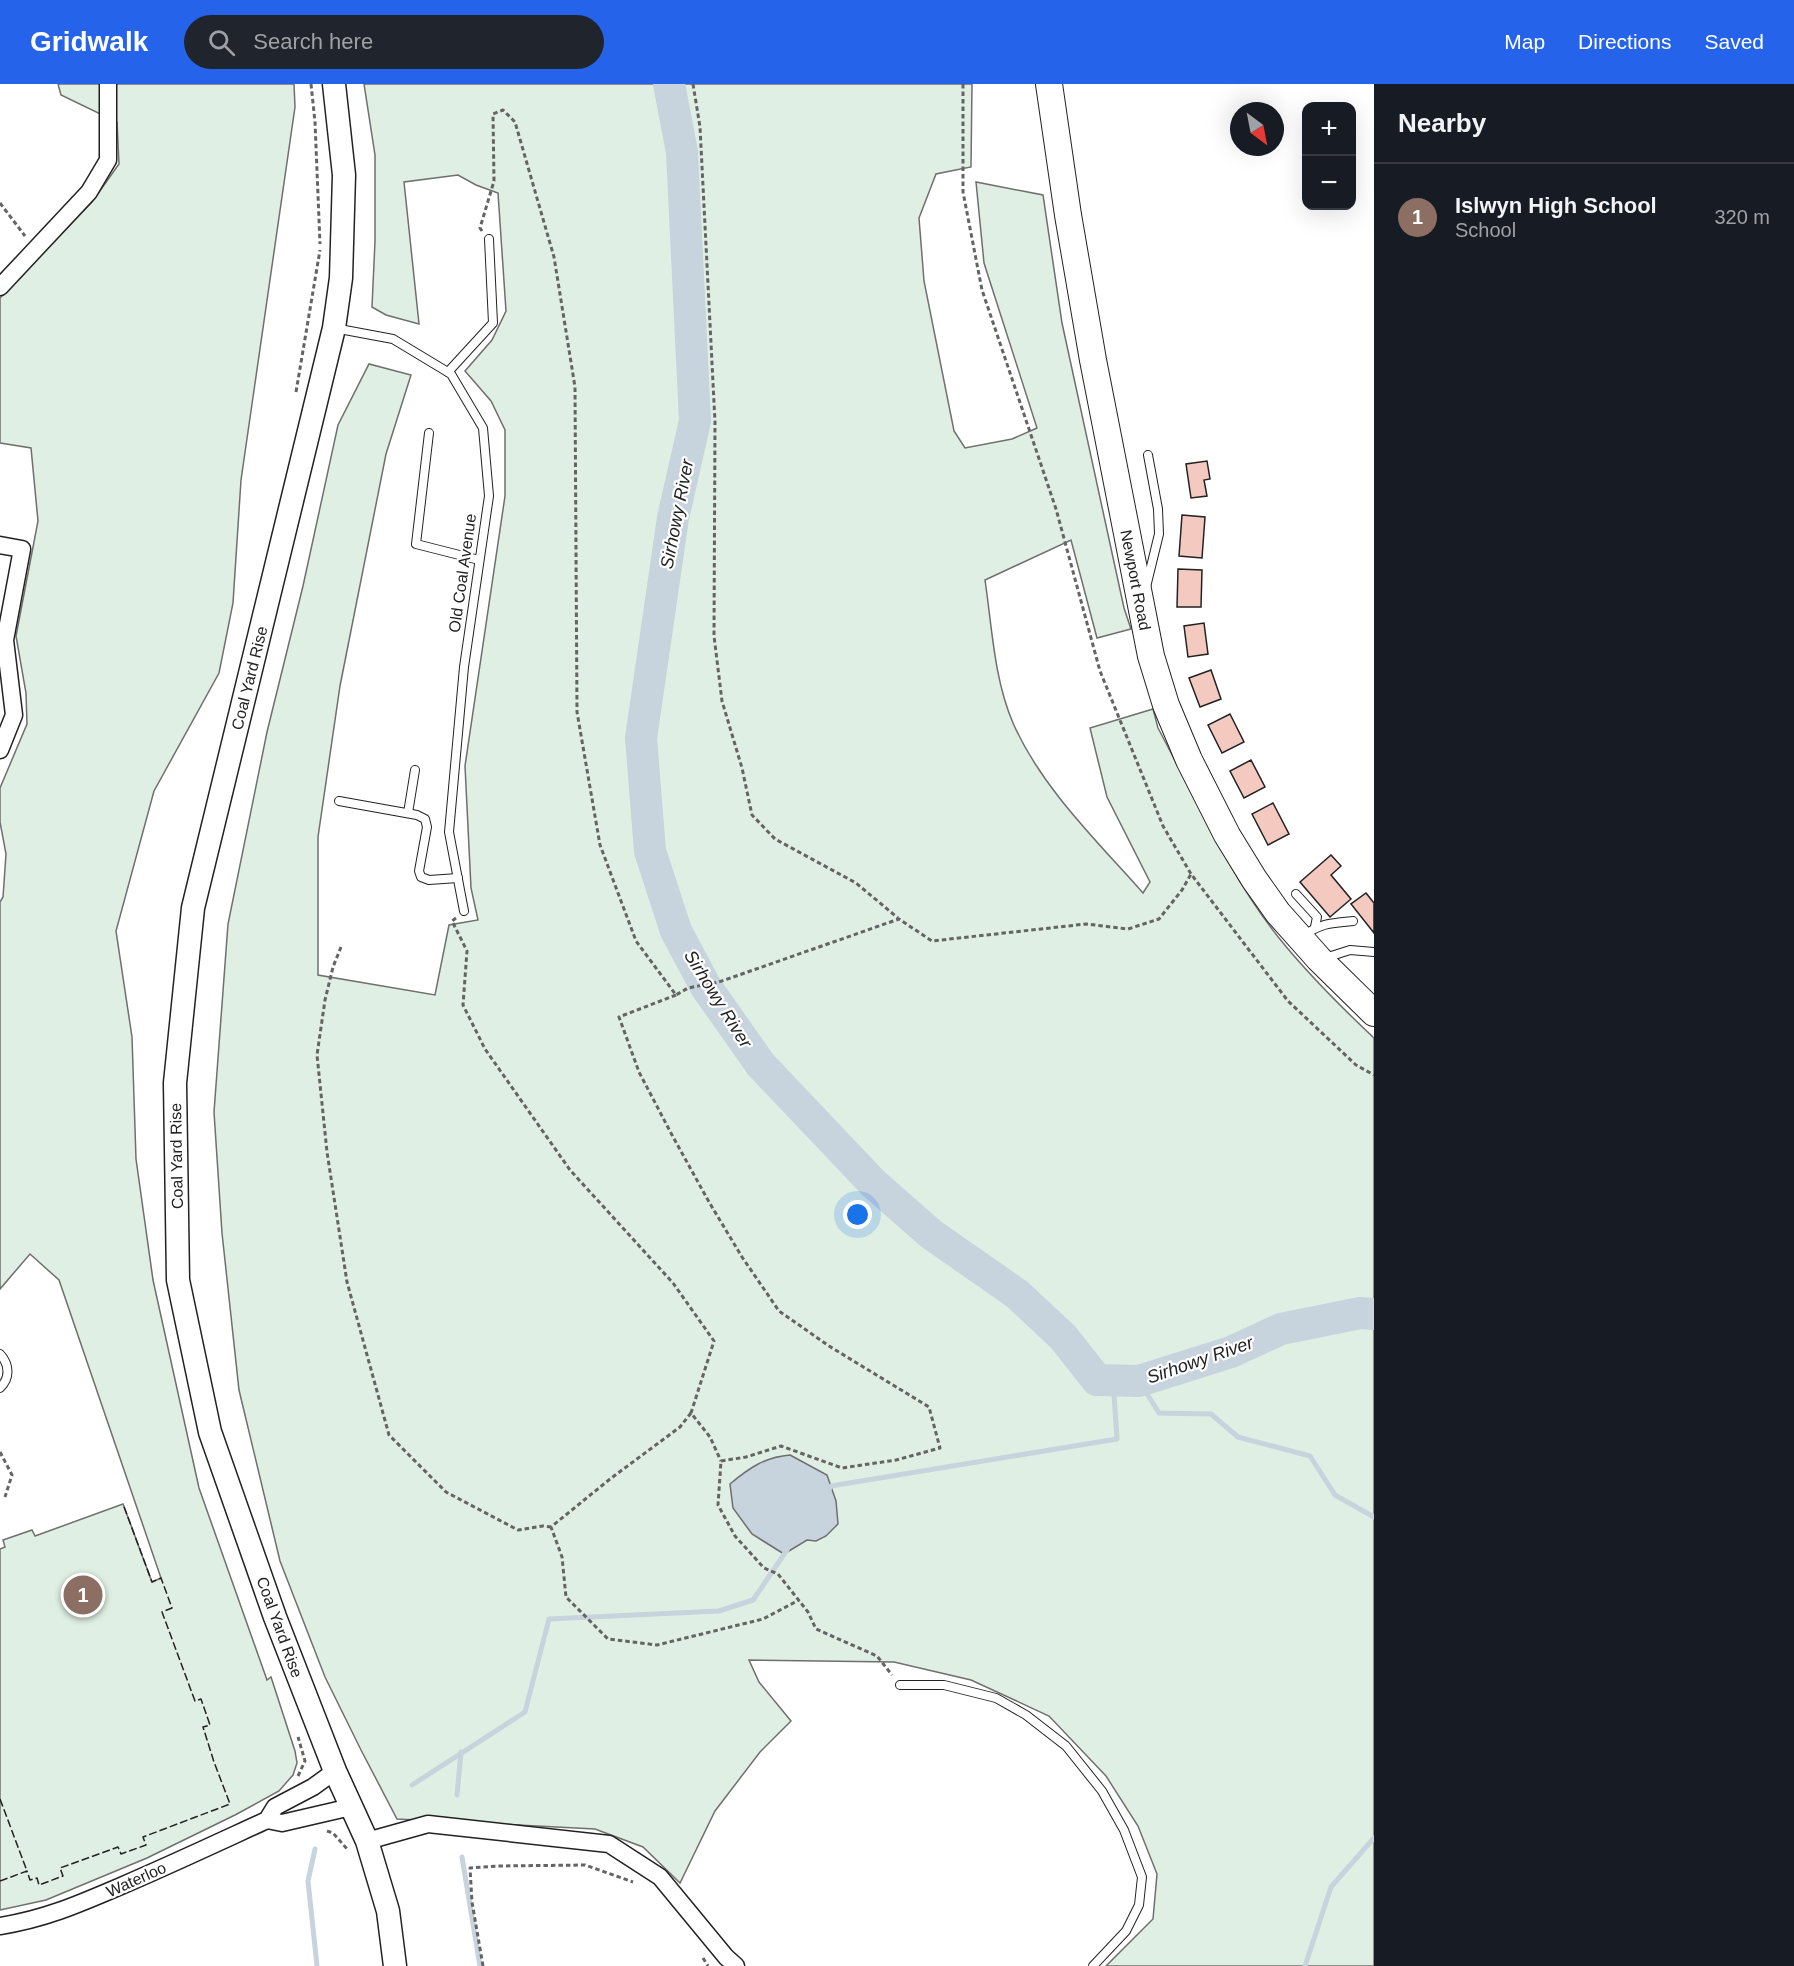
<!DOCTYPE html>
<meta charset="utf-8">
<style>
:root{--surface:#171b24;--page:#20242c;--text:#f1f3f6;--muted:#9ea1a6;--line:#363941;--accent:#2563eb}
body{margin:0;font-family:Arial,sans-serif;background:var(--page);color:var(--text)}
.controls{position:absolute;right:18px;top:18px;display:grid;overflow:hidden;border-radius:12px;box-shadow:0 6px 24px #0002}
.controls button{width:54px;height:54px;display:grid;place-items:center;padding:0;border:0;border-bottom:2px solid var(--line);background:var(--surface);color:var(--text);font:30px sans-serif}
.compass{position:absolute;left:1230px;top:18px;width:54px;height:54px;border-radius:50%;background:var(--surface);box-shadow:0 6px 24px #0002;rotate:148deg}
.you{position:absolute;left:858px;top:1131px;width:21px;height:21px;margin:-15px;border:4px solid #fff;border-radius:50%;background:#1a73e8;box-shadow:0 0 0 9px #1a73e833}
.badge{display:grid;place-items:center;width:39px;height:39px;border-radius:50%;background:var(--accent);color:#fff;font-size:20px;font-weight:700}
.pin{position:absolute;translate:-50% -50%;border:3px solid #fff;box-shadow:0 2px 6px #0006}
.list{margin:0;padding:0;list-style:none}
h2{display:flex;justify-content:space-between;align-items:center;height:78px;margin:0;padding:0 24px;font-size:26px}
h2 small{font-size:20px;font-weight:400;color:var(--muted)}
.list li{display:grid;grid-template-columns:39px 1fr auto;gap:18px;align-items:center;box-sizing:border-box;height:108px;padding:0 24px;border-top:2px solid var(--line)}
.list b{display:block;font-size:22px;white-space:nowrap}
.list p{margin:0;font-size:20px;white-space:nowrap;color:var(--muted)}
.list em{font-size:20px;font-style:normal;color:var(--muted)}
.icon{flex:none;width:33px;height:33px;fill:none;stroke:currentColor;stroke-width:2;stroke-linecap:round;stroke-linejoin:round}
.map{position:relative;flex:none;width:1374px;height:1882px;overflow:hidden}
header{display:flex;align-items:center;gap:36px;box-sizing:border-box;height:84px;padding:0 30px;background:var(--accent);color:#fff}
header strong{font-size:28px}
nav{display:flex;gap:33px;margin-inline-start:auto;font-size:21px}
.search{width:420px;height:54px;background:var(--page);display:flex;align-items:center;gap:15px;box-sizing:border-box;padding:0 21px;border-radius:33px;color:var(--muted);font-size:22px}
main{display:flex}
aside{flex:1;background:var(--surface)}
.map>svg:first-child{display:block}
.green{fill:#e0efe3;stroke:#6f6f6f;stroke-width:1.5}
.water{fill:#c7d3dd;stroke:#6f6f6f;stroke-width:1.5}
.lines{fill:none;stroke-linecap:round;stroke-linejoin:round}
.stream{stroke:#c7d3dd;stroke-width:5}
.river{stroke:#c7d3dd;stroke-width:32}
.building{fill:#f3c9c0;stroke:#222;stroke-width:1.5}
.lane-casing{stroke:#222;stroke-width:10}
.street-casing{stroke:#222;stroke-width:19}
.secondary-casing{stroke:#222;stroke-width:25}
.primary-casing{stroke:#222;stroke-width:28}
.path{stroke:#646464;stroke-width:3;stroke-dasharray:4.5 3;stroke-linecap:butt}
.lane{stroke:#fff;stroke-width:8}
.street{stroke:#fff;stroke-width:16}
.secondary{stroke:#fff;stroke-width:22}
.primary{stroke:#fff;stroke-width:26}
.fence{stroke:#222;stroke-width:1.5;stroke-dasharray:8 3;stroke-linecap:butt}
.labels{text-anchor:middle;stroke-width:4.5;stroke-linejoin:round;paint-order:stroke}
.street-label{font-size:16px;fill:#222;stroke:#fff}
.water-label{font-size:18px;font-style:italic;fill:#222;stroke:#fff}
</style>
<header>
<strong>Gridwalk</strong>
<div class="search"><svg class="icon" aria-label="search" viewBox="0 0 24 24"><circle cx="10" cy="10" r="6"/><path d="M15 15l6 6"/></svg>Search here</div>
<nav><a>Map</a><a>Directions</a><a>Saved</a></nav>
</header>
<main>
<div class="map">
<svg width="1374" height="1882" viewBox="0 0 1374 1882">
<rect width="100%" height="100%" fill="#fff"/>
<g class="green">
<path d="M58,0H294L295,23L241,396L233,519L219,589L154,707L116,847L132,953L136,1075L153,1196L199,1404L267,1596L271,1593L295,1667L297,1679L293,1691L279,1707L235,1731L147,1774L46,1816L0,1826V1465L5,1463L3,1456L32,1446L35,1452L123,1420L152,1498L161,1494L59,1196L30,1170L0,1205V818L3,813L6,770L0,738V704L27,640L26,609L16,552L38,437L31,364L0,359V214L92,118L119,80L117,38L61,11Z"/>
<path d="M364,0H972L971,83L936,90L919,134L924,197L954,347L965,364L1012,355L1037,344L984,179L976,98L1043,111L1062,239L1124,524L1131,545L1097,554L1071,456L985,496C992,543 994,595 1013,639C1041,703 1097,757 1143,809L1150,798L1107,713L1090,644L1153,625L1158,644C1196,715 1229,791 1279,854C1308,890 1340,922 1374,954V1882H1106L1153,1835L1157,1790L1138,1742L1106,1692L1049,1632L971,1596L894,1578L749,1576L759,1598L791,1637L760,1668L715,1727L680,1799L643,1763L595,1745L397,1735L361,1666L325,1593L280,1477L239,1306L222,1149L214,1028L228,840L267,648L303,502L338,341L369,280L411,291L386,370L340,602L318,753V891L435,911L449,841L478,836L471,804L465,682L505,412V346L491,317L465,287L492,256L506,227L498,109L476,101L458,91L404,98L419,240L386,231L372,223L375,157V71Z"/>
</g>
<path class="water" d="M790,1371L827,1391L836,1417L838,1440L826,1452L816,1457L807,1456L784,1470L752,1450L733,1424L730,1400C749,1384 765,1373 790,1371Z"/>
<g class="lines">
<g class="stream">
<path d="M1139,1297L1159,1329L1211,1330L1238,1353L1310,1372L1335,1411L1374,1433"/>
<path d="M828,1407L831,1402L1117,1355L1113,1296"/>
<path d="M412,1701L525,1628L549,1535L719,1527L753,1516L787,1466"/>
<path d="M457,1711L461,1668"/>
<path d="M315,1765L308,1797L317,1882"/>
<path d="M462,1773L480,1882"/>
<path d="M1305,1882L1331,1803L1374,1754"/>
</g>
<path class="river" d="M669,0L682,68L695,337L673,434L641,654L650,767L676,847L706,903L761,981L873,1099L931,1150L1017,1210L1063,1253L1097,1296L1139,1297L1231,1268L1281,1245L1360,1229L1374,1230"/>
</g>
<g class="building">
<path d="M1207,377L1210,395L1204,396L1207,412L1191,414L1186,380Z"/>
<path d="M1182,431L1205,433L1202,474L1179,472Z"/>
<path d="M1178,485L1202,486L1201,523H1177Z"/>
<path d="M1204,539L1208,570L1188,573L1184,542Z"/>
<path d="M1211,586L1221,615L1200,623L1189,594Z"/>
<path d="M1230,630L1244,658L1222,669L1208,641Z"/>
<path d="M1251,676L1265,703L1244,714L1230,687Z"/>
<path d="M1273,719L1289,750L1268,761L1252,730Z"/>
<path d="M1331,771L1341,782L1331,791L1351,815L1330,833L1300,798Z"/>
<path d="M1366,809L1374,819V849L1351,820Z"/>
</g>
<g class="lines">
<defs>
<g id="lane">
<path d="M334,244L393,255L451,290L483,344L489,412L464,583L449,748L464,827"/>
<path d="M448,288L493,239L489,155"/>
<path d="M429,349L416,460L479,476"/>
<path d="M1146,503L1159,450L1158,425L1148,371"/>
<path d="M339,717L417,731L425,735L427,743L419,787L421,793L429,796L458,794"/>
<path d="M408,729L415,686"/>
<path d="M1296,810L1317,833L1315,843"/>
<path d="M1303,852C1321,839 1331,839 1353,837"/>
<path d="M1325,874L1350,866L1374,868"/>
<path d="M0,1270C10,1281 10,1294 0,1304"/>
<path d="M900,1601H944L996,1614L1026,1631L1066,1662L1102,1707L1124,1746L1142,1793L1139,1821L1126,1847L1093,1882"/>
</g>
<g id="street">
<path d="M0,203L89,108L108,76V0"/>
<path d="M0,461L22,465L5,556L14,631L0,666"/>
<path d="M267,1736L282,1739L351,1723"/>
<path d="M367,1757L428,1740L609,1760L660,1793L726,1873L736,1882"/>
<path d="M0,1842C45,1835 79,1820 121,1802C170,1781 219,1758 267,1736L275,1723L313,1703L335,1687"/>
</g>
<path id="secondary" d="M334,0L344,91L341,194L334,244L193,824L175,999L178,1196L210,1348L275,1533L335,1687L367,1757L388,1827L395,1882"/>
<path id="primary" d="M1049,0L1068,131L1093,276L1151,572L1166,621L1189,676L1227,751L1254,795L1278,829L1319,875L1374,929"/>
</defs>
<use href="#lane" class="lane-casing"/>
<use href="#street" class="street-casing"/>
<use href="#secondary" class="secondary-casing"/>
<use href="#primary" class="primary-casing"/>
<g class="path">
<path d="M311,0L315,38L320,160"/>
<path d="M693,0L700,43L715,338L714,552L722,617L742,684L752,731L775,755L856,799L898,834"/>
<path d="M963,0V108L982,206L1056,425L1100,587L1163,742L1191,790L1288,917L1356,981L1374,991"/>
<path d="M0,119L25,152"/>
<path d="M482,147L480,144L494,97L493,30L503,26L515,38L554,173L575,303L577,628L600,761L636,857L676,911L688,904L719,898L899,835L932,857L1086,840L1128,845L1159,835L1182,806L1191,790"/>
<path d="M296,308L320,166"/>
<path d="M456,834L452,837L467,867L463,921L485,965L570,1086L673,1199L714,1257L691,1329L710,1353L721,1377"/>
<path d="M341,863L333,883L325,916L317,971L327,1068L347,1198L389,1351L446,1408L518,1446L543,1442L551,1443"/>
<path d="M676,911L619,933L639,988L672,1051L709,1118L742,1173L779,1227L829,1262L929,1323L940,1364L896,1376L842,1384L781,1362L746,1373L721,1377L718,1421L735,1452L764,1484L778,1490L808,1528L816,1545L877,1572L892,1591"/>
<path d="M691,1329L680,1343L610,1395L551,1443L562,1473L566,1513L608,1555L657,1561L763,1535L799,1516"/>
<path d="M0,1368L12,1391L5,1413"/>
<path d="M298,1692L305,1677L298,1653"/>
<path d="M327,1747L333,1749L348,1766"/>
<path d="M703,1874L708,1882"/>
<path d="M483,1882L472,1818L470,1784L498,1782L585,1781L633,1798"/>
</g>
<use href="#lane" class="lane"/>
<use href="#street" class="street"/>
<use href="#secondary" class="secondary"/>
<use href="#primary" class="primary"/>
<g class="fence">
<path d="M0,1715L27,1787"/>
<path d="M0,1797L27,1787L30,1796L37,1794L39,1801L63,1792L60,1784L118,1763L121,1770L146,1761L143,1753L230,1720L214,1678L203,1643L210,1641L201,1615L195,1617L162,1528L172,1524L161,1494L152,1498L123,1420"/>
</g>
</g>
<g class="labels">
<g class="street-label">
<text transform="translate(462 489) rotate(-82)" y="6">Old Coal Avenue</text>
<text transform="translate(1136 496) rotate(79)" y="6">Newport Road</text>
<text transform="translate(249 594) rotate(-76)" y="6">Coal Yard Rise</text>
<text transform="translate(176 1072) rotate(-91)" y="6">Coal Yard Rise</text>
<text transform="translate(280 1543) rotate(70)" y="6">Coal Yard Rise</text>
<text transform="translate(136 1795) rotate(-24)" y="6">Waterloo</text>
</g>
<g class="water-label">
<text transform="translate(677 430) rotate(-79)" y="6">Sirhowy River</text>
<text transform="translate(718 915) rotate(58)" y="6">Sirhowy River</text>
<text transform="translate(1200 1276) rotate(-19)" y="6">Sirhowy River</text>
</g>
</g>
</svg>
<div class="controls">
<button>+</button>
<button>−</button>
</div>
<svg class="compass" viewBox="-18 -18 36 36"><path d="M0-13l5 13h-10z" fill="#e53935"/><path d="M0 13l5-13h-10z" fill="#9ea1a6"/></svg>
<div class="you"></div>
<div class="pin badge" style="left:83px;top:1511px;background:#8d6e63">1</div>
</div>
<aside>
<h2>Nearby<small></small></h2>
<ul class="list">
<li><span class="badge" style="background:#8d6e63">1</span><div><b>Islwyn High School</b><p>School</p></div><em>320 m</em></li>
</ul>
</aside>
</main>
